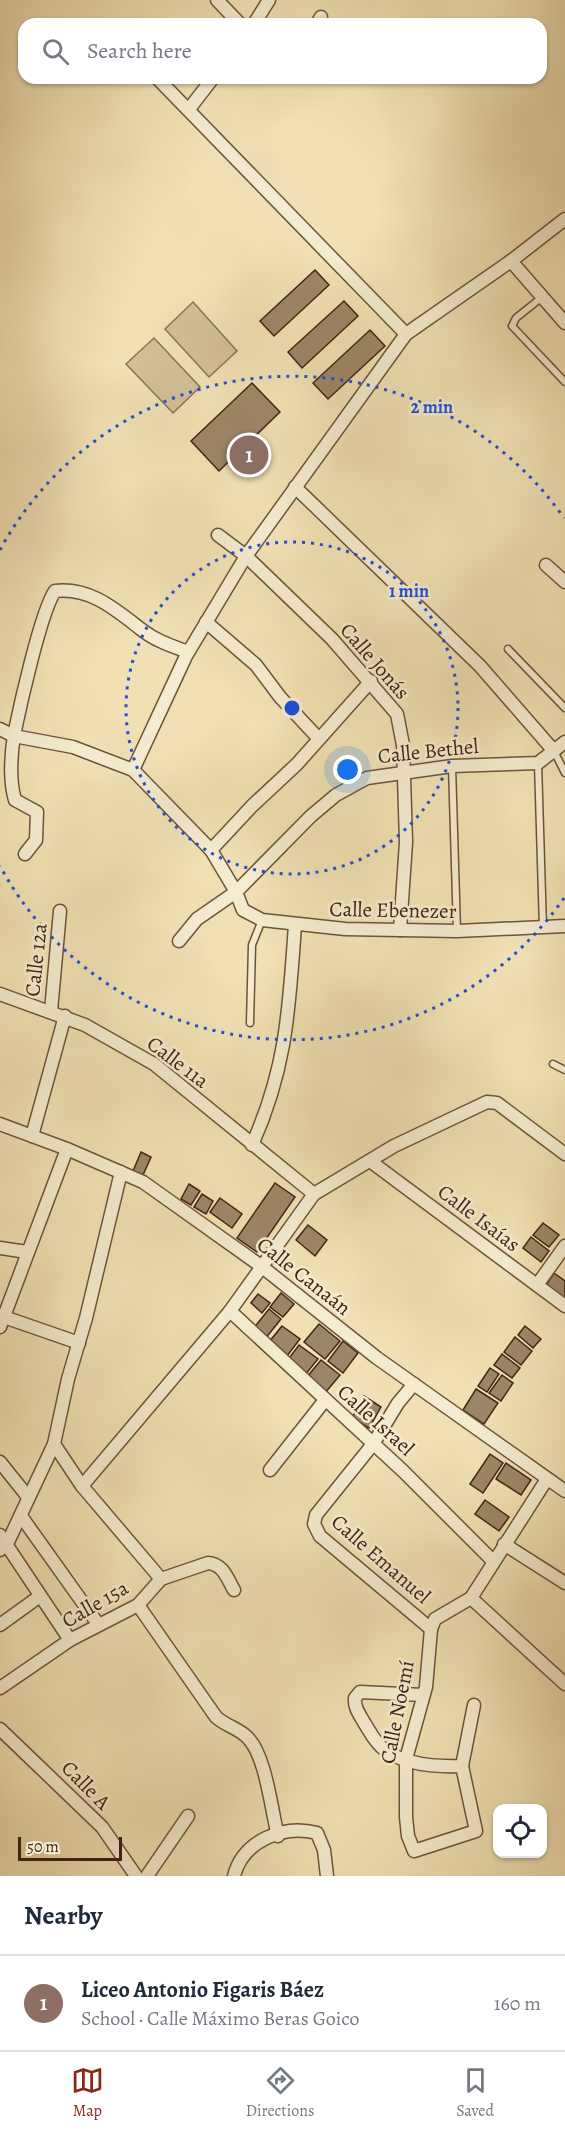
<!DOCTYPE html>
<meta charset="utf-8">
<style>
:root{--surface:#fff;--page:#f6f6f7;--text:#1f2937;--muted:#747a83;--line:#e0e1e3;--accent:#8f2418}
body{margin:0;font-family:Alegreya,serif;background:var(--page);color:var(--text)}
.controls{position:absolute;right:18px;bottom:18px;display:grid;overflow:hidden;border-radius:12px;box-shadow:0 2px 4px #0004}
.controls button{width:54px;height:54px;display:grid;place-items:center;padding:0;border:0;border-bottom:2px solid var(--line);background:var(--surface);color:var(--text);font:30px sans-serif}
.scale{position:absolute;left:18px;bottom:15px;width:104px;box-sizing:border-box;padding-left:6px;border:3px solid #432414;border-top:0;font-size:16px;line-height:21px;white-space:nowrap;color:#432414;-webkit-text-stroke:4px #f5ebce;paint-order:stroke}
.you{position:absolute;left:348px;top:770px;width:21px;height:21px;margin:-15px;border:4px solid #fff;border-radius:50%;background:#1a73e8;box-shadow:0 0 0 9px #1a73e833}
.badge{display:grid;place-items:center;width:39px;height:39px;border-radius:50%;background:var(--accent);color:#fff;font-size:20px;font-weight:700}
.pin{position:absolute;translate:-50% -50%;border:3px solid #fff;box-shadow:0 2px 6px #0006}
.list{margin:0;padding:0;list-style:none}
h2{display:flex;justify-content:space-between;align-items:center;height:78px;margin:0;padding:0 24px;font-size:26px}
h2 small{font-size:20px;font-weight:400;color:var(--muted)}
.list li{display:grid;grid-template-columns:39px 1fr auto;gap:18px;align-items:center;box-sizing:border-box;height:96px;padding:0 24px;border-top:2px solid var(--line)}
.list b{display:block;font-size:22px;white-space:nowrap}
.list p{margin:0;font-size:20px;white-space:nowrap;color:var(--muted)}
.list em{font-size:20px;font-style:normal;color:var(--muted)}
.icon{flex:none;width:33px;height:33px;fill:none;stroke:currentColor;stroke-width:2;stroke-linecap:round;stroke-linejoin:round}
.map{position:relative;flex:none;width:565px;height:1876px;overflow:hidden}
.search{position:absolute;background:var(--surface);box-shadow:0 2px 4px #0004;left:18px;right:18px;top:18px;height:66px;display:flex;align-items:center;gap:15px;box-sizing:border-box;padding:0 21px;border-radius:18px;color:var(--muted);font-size:22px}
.sheet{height:174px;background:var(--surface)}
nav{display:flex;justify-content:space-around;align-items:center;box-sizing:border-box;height:84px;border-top:2px solid var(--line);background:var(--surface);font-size:16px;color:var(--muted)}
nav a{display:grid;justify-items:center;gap:3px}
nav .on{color:var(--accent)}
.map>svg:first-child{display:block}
.green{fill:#d3c098;stroke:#8b7256;stroke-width:1.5}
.building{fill:#9d8667;stroke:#432414;stroke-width:1.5}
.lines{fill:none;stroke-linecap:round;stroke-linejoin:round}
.lane-casing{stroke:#6e533c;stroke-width:9}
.street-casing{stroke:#6e533c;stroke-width:15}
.lane{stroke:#f5ebce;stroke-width:6}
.street{stroke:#f5ebce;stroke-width:12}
.ring{fill:none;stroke:#1d4ed8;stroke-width:3;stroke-dasharray:3 6}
.labels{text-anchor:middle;stroke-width:5;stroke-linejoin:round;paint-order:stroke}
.street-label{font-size:21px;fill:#432414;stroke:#f5ebce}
.centre{fill:#1d4ed8;stroke:#f5ebce;stroke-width:3}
.ring-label{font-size:18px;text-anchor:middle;font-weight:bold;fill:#1d4ed8;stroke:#f5ebce;stroke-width:5;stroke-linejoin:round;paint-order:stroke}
</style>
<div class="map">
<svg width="565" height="1876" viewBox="0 0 565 1876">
<rect width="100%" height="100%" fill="#f0e0b3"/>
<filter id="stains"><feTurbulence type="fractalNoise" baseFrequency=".00333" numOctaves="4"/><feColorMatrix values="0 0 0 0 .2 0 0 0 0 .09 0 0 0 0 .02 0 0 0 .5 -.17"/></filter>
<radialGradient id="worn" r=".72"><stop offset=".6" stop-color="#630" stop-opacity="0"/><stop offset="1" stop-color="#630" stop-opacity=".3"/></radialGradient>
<g class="green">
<path d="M193,302L237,351L209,377L165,329Z"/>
<path d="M154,338L200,387L173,413L126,364Z"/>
</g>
<g class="building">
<path d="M315,270L329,285L274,336L260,321Z"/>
<path d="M344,301L358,316L302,368L288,352Z"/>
<path d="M370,330L385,346L328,399L313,383Z"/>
<path d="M252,383L280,412L219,471L191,441Z"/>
<path d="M141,1152L151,1157L143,1175L133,1171Z"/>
<path d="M275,1183L295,1197L257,1252L237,1238Z"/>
<path d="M189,1184L200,1191L191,1205L181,1199Z"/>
<path d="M202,1194L213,1201L206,1214L194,1207Z"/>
<path d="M220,1198L242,1214L232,1228L210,1212Z"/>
<path d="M543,1223L559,1235L549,1247L533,1235Z"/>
<path d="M308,1225L327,1240L315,1256L296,1240Z"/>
<path d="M531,1237L549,1251L541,1262L523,1248Z"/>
<path d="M554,1273L565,1281V1303L544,1288Z"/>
<path d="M281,1293L294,1304L283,1317L270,1307Z"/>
<path d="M258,1294L270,1303L262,1313L251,1303Z"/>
<path d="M269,1309L281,1319L265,1339L253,1329Z"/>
<path d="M319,1324L340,1341L325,1359L304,1342Z"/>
<path d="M282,1326L300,1339L287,1356L269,1342Z"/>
<path d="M525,1326L541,1339L533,1348L518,1335Z"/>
<path d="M515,1337L532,1351L521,1365L504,1352Z"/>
<path d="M343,1341L358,1353L343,1373L328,1361Z"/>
<path d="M299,1345L318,1359L305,1375L287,1361Z"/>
<path d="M502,1354L520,1368L512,1378L494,1365Z"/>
<path d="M321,1360L340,1375L325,1393L307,1377Z"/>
<path d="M490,1368L499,1374L487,1392L478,1386Z"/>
<path d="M502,1375L513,1383L501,1401L489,1393Z"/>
<path d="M476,1389L498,1403L484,1424L463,1410Z"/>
<path d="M364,1396L381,1407L369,1428L352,1418Z"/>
<path d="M490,1454L503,1463L483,1493L470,1484Z"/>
<path d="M506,1463L531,1480L521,1495L496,1479Z"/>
<path d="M485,1500L509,1517L499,1531L475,1514Z"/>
</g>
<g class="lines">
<defs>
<g id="lane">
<path d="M541,298L516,318L512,326L565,382"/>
<path d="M508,649L565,708"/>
<path d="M554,751L565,773"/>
<path d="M538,763L543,928"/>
<path d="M452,766L457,931"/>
<path d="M250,1023L252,945L262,920"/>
<path d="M553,1064L565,1070"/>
</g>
<g id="street">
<path d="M217,0L240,24"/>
<path d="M254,24L269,0"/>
<path d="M317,24L321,17"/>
<path d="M158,79L406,334"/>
<path d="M189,109L213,78"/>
<path d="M511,261L565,323"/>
<path d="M295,487L480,666L554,751"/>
<path d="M218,535L246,556L332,639L397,714L403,745L406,842L400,930"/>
<path d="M546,565L565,582"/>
<path d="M206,622L256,665L280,697L319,739"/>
<path d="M0,729L14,736L73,747L133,770L211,850L236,892L243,910L262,920L345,929L457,931L565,926"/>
<path d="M133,770L186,656L246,556L406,334L511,261L565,219"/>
<path d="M211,850L252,806L297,764L371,681"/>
<path d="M25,854L36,840L37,812L15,800C9,780 11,755 14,735C20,706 41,611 55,591C91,587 116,610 142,630C156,641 172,646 188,652"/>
<path d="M179,941L197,919L236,892L311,816L336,795L367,778L452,766L538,763L565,742"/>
<path d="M0,994L85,1025L154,1064L314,1194"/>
<path d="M51,1011L60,911"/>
<path d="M0,1124L67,1149L143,1182L261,1266L377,1358L565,1491"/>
<path d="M32,1136L65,1016"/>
<path d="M252,1145C287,1067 289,1008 295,925"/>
<path d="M370,1161L565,1306"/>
<path d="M0,1248L27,1252"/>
<path d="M537,1285L565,1246"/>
<path d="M230,1311L403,1471L493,1561"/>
<path d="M4,1317L79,1343"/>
<path d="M0,1327L67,1149"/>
<path d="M414,1384L398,1403L373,1444L316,1515L314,1524L320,1536L431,1629"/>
<path d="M54,1444L82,1486L161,1579"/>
<path d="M0,1462L28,1497"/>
<path d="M270,1470L325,1400"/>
<path d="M82,1486L230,1311L314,1194L394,1146L487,1102L497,1103L565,1154"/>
<path d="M21,1516L98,1624"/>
<path d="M0,1535L70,1640"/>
<path d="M504,1544L565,1583"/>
<path d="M0,1550L7,1544L54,1444L68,1379L86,1318L121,1172"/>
<path d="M471,1598L565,1684"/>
<path d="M138,1605L216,1717C226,1726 238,1728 247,1737C266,1755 271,1809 278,1836"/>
<path d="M0,1625L40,1596"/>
<path d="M0,1688L70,1640L138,1605L161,1579L208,1563C223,1564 227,1578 234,1590"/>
<path d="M423,1695L360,1692L355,1698C354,1708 360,1715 365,1724C370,1732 376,1744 385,1750C406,1765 438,1767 462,1766L476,1831L414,1851L408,1836L406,1817V1759L426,1687L431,1629L435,1619L471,1598L547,1479"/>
<path d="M0,1729L102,1827L136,1876"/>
<path d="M462,1766L474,1705"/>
<path d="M147,1876L188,1816"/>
<path d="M234,1876C243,1841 283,1824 317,1833L324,1850L327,1876"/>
</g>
</defs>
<use href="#lane" class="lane-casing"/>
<use href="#street" class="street-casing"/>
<use href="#lane" class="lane"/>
<use href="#street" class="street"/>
</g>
<g class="ring">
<circle cx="292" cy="708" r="166"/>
<path d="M564 898A332 332 0 0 1 0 866M0 550A332 332 0 0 1 564 518"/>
</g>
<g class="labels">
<g class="street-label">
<text transform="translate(375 661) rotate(49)" y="7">Calle Jonás</text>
<text transform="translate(428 751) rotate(-6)" y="7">Calle Bethel</text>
<text transform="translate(393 910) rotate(1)" y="7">Calle Ebenezer</text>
<text transform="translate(36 960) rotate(-84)" y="7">Calle 12a</text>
<text transform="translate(178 1062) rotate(37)" y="7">Calle 11a</text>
<text transform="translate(479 1218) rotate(37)" y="7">Calle Isaías</text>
<text transform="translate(304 1276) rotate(38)" y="7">Calle Canaán</text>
<text transform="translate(376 1420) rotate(42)" y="7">Calle Israel</text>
<text transform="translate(381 1559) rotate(41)" y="7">Calle Emanuel</text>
<text transform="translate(95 1604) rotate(-30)" y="7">Calle 15a</text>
<text transform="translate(397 1712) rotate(-79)" y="7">Calle Noemí</text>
<text transform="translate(86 1785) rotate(45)" y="7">Calle A</text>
</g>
</g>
<circle cx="292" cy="708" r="9" class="centre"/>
<g class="ring-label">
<text x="432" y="413">2 min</text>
<text x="409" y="597">1 min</text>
</g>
<rect width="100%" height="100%" filter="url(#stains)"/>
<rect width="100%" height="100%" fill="url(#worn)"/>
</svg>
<div class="controls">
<button><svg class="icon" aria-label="locate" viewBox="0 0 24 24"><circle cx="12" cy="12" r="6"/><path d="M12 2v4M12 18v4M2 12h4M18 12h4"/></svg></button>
</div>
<div class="scale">50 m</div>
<div class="you"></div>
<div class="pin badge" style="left:249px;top:455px;background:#8d6e63">1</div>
<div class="search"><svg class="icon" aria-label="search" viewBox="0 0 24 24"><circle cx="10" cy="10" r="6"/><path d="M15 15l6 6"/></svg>Search here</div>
</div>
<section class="sheet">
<h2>Nearby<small></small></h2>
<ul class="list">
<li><span class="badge" style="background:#8d6e63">1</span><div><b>Liceo Antonio Figaris Báez</b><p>School · Calle Máximo Beras Goico</p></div><em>160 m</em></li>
</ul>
</section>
<nav>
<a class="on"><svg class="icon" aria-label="map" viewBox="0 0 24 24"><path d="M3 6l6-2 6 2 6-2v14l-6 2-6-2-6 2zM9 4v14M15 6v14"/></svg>Map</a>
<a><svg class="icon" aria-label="directions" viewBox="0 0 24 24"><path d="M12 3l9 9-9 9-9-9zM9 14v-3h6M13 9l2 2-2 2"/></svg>Directions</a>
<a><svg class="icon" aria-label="saved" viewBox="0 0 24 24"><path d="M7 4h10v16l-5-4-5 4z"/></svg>Saved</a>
</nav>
